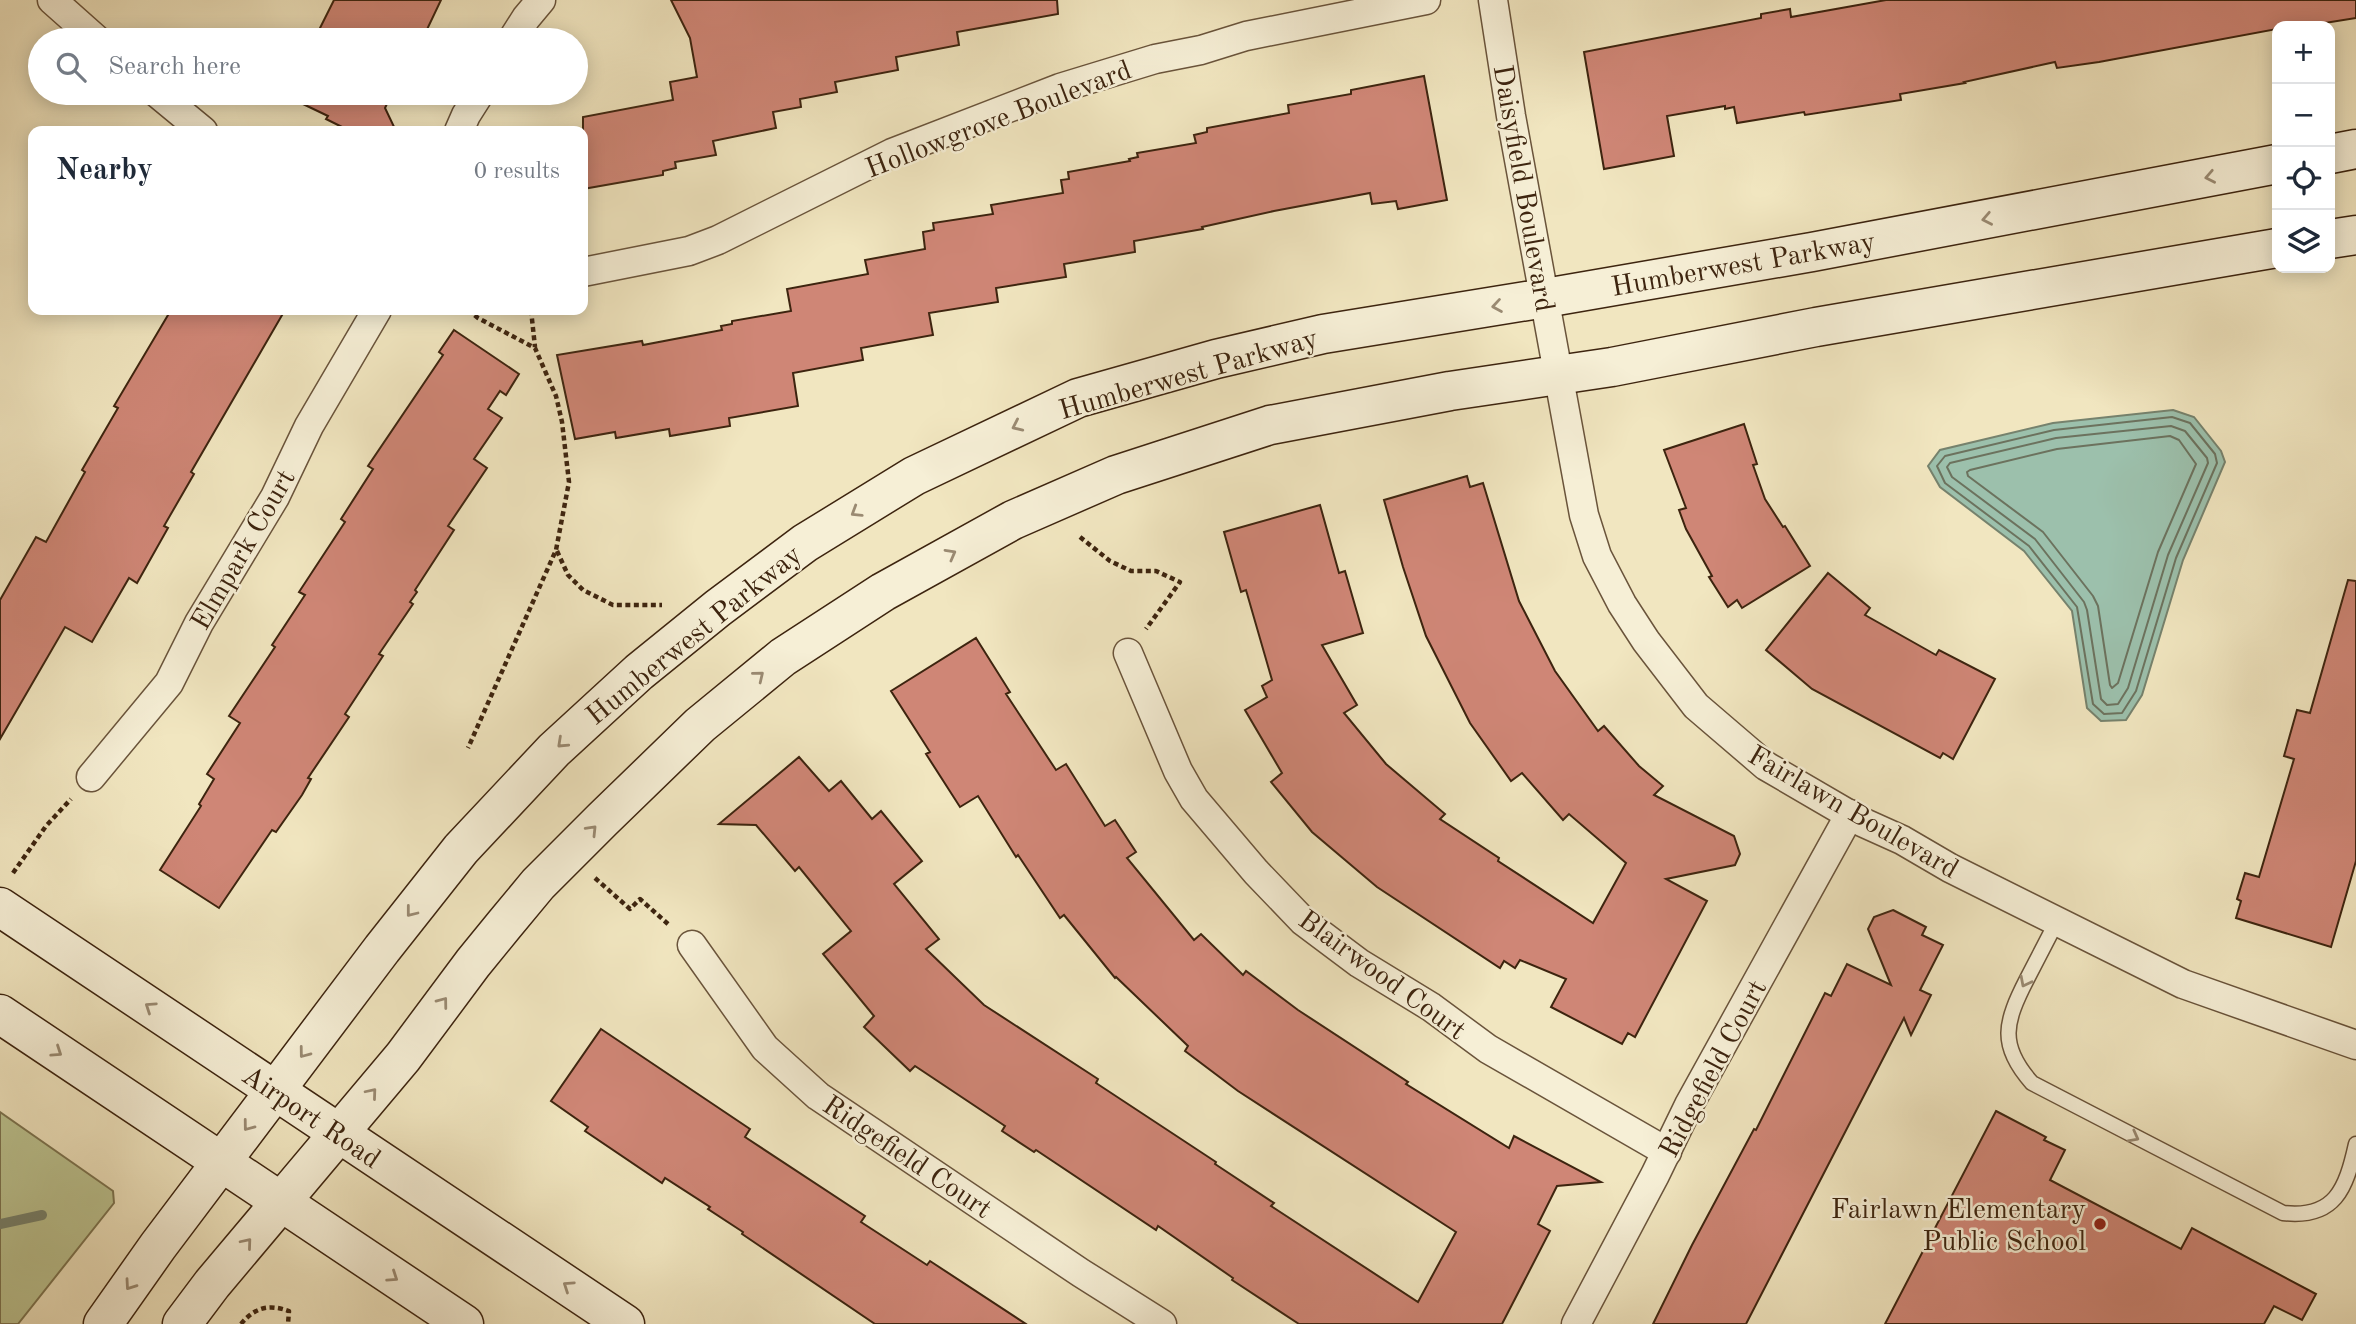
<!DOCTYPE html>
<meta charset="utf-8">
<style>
:root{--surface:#fff;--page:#f6f6f7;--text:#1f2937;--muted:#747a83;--line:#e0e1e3}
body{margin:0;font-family:"Old Standard TT",serif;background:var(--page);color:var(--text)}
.controls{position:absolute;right:21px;top:21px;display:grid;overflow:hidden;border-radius:14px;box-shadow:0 4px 18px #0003}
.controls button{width:63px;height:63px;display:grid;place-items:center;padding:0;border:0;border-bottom:2px solid var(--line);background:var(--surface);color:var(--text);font:35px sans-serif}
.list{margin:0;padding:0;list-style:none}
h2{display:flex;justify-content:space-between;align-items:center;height:91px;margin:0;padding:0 28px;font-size:30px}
h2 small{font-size:23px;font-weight:400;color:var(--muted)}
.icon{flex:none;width:38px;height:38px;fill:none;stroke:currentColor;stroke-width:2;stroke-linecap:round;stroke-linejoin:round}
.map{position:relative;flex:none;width:2356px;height:1324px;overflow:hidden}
.search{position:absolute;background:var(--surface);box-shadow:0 4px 18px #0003;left:28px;top:28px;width:560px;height:77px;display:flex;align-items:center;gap:18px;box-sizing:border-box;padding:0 24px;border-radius:38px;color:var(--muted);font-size:26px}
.panel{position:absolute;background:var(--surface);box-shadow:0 4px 18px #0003;left:28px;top:126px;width:560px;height:189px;border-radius:14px}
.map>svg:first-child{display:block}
.green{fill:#bcc491;stroke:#7c7450;stroke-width:2}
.water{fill:#9cc0ac;stroke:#76826d;stroke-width:2}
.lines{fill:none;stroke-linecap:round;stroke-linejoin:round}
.shore{stroke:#6c725e;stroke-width:2}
.stream{stroke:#76826d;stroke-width:10}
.building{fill:#cf8676;stroke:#3d240f;stroke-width:2}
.service-casing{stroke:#6a543b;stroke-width:17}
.minor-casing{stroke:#6a543b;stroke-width:31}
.secondary-casing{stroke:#3d240f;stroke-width:41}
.path{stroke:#3d240f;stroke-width:4.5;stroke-dasharray:5 3.5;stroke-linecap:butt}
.service{stroke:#f6efd6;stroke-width:14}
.minor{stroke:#f6efd6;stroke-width:28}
.secondary{stroke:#f6efd6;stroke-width:38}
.oneway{stroke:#9a8a72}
.poi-dot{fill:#8f2418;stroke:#f6efd6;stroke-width:2.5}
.labels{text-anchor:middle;stroke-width:5;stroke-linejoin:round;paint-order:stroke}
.street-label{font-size:28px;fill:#3d240f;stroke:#f6efd6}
.poi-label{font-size:28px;fill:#3d240f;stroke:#f6efd6;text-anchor:end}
</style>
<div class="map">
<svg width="2356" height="1324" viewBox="0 0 2356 1324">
<rect width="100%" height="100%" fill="#f1e6c0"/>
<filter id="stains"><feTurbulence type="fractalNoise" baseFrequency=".00286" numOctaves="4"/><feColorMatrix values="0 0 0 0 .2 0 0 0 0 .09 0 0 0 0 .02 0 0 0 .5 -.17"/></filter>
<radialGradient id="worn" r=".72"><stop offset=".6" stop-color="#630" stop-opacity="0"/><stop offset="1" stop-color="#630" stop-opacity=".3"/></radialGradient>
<path class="green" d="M0,1112L113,1191L114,1203L18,1324H0Z"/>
<path class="water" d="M2173,410L2194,417L2221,451L2225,462L2183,560L2142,695L2126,720L2101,721L2087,708L2072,611L2024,551L1940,487L1928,466L1940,450L2053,423Z"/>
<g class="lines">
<g class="shore">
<path d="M2172,417L2190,423L2215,454L2217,463L2176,558L2136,691L2122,713L2104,714L2093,704L2077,607L2029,546L1945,483L1937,466L1945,456L2054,430Z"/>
<path d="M2171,426L2185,431L2207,458L2208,463L2168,555L2128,688L2118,704L2107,705L2101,699L2087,610L2084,602L2035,539L1952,477L1947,467L1950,463L2056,438Z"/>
<path d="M2170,436L2179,440L2196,464L2158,552L2118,683L2112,688L2110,685L2098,606L2093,596L2043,532L1968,476L1967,472L1970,470L2057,449Z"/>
</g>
<path class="stream" d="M0,1224L42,1215"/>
</g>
<g class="building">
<path d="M334,0H441L422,40H314Z"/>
<path d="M671,0H1057L1058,14L957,32L959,45L896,57L898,70L835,82L837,92L800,99L801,107L773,112L776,128L713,141L716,155L675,162L676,168L663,171V175L583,189V117L673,100L670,82L697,77L690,38Z"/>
<path d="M1886,0H2356V18L2306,26H2277V29L2099,62L2057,68L2055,62L1964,82L1965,83L1900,94L1901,100L1805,115L1804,112L1737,123L1734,107L1725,109V106L1667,116L1674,156L1604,169L1584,52L1761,18V14L1790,9L1791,17Z"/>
<path d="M1424,76L1447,200L1398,209L1396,201L1372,204L1370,193L1274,211L1202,227L1203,229L1134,241L1135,252L1064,264L1066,277L996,288L998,302L929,313L933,335L861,348L863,360L793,373L798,406L729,418L730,426L670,436L669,429L616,438L615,432L575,439L557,355L642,341L643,345L722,330L721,326L732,324V321L791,311L787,289L868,274L865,260L925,249L923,232L934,230L933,223L993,214L991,205L1063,193L1061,180L1069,179L1068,172L1130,161L1129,159L1138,157L1137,153L1196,143L1194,135L1207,132V128L1289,113L1288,105L1351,94V90Z"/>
<path d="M280,93H392L385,108L396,131H350L326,119L328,116Z"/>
<path d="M171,310H285L191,472L194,474L164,526L168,528L137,583L129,578L92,642L65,627L0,739V600L36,537L46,542L85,472L82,470L118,408L114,406Z"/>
<path d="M454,330L519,374L506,395L500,391L488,409L502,418L474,459L487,468L448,526L454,530L415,590L417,592L410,602L413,604L379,654L383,656L345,714L349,717L308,778L311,779L302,795L276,832L272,830L219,908L160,870L201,806L199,804L214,779L207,774L240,723L229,716L275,647L272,645L305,595L299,592L345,522L341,519L373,469L368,466L443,355L439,352Z"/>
<path d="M1744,424L1757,464L1753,465L1765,499L1783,527L1785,526L1810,566L1742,608L1737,600L1728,607L1709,577L1712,576L1686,529L1679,510L1686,508L1664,450Z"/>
<path d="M1467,476L1470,487L1483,483L1519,601L1555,671L1598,731L1604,726L1639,766L1663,786L1654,795L1734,836L1740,854L1735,865L1666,879L1707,901L1635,1037L1628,1033L1622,1044L1551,1007L1566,979L1520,960L1515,968L1504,961L1500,968L1377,887L1312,832L1271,782L1282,773L1245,710L1267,697L1262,686L1272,680L1246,590L1241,592L1224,532L1320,505L1339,573L1345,571L1363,633L1322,645L1357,705L1344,713L1386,764L1445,814L1440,819L1499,858L1498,861L1593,923L1626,863L1569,814L1563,820L1522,773L1511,781L1470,723L1426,636L1403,567L1384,500Z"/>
<path d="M1828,573L1870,608L1865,615L1936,655L1939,650L1995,679L1953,759L1943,753L1940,758L1812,689L1766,650Z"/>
<path d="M2348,580L2356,581V861L2331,947L2236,918L2241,901L2237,899L2245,873L2259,877L2294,759L2284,756L2297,710L2310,713Z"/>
<path d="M976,638L1010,692L1006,694L1056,770L1066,764L1105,826L1115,820L1136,852L1127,858L1194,940L1201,934L1243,975L1246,971L1298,1010L1408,1082L1406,1084L1509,1148L1514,1136L1601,1182L1557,1186L1538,1224L1550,1231L1502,1324H1299L1232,1280L1233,1278L1158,1226L1156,1230L1036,1150L1034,1152L1002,1131L1005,1126L915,1066L910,1071L864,1027L874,1016L823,954L851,931L799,867L795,871L756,825L719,824L799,757L829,791L841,781L872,819L881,811L922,861L894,884L939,939L926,949L984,1005L1098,1079L1096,1083L1216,1162L1215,1164L1274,1203L1271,1206L1418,1302L1456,1232L1238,1091L1185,1051L1188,1046L1116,977L1115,978L1064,915L1060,918L1018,855L1016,857L978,796L960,807L926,754L930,752L891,691Z"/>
<path d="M1893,910L1926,927L1922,935L1943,945L1920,990L1931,995L1911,1035L1904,1018L1746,1324H1653L1692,1245L1754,1129L1756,1130L1825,993L1831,996L1847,964L1891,985L1868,929L1874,917Z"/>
<path d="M601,1029L750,1129L745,1137L865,1216L861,1222L927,1265L930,1261L1026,1324H875L742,1234L743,1232L708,1209L710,1207L665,1178L662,1183L585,1131L588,1127L551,1101Z"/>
<path d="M1996,1111L2046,1137L2044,1140L2065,1150L2050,1180L2181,1249L2192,1228L2316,1294L2302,1320L2274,1306L2264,1324H1885Z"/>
</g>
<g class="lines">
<defs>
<path id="service" d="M2057,921C2047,940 2037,960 2027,979C2005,1022 1998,1045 2032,1083L2283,1213C2335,1219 2346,1189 2356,1144"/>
<g id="minor">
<path d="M52,0L97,40"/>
<path d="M1493,0L1511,116L1584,515L1597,556L1622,604L1646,641L1696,706L1766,766L1862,822L1902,840L1950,868L2183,984L2356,1045"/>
<path d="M512,40L526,18L541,0"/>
<path d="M157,93L203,131"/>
<path d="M459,131L466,115L480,93"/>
<path d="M583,272L689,251L718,240L892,153L1060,88L1155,59L1201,50L1246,36L1426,0"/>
<path d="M1128,653L1178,771L1194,799L1256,872L1303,921L1359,963L1431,1007L1488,1049L1667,1152"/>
<path d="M91,777L169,683L199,623L275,497L309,426L377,310"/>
<path d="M692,945L765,1048L818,1096L1081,1273L1162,1324"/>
<path d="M1576,1324L1655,1175L1689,1105L1850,814"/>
</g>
<g id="secondary">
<path d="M2330,154L2356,149"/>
<path d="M2330,239L2356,235"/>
<path d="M0,907L625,1324"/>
<path d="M0,1014L464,1324"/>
<path d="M103,1324L158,1246L382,949L461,849L554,750L639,672L718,608L805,543L914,476L1078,398L1216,359L1323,334L1545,298L1812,252L2277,164"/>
<path d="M182,1324L212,1284L403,1057L473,963L504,925L538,884L603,819L700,725L783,657L883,592L1013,520L1116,475L1270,425L1450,391L1612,367L1816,327L2277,248"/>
</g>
</defs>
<use href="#service" class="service-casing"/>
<use href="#minor" class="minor-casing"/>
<use href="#secondary" class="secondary-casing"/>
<g class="path">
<path d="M468,310L478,318L535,348L556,396L562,422L569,482L556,550L468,748"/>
<path d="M531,310L535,347"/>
<path d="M1080,537L1110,561L1131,571H1156L1180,582L1146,629"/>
<path d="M557,551L568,575L583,590L613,605H662"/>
<path d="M13,873L46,826L71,799"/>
<path d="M595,878L630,909L640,899L668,924"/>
<path d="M241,1324C255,1307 269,1304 289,1311L288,1324"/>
</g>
<use href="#service" class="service"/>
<use href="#minor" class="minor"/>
<use href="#secondary" class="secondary"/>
</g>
<defs><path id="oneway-chevron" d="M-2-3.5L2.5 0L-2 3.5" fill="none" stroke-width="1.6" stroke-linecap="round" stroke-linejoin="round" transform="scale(1.75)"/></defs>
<g class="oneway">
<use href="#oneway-chevron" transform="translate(2210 177) rotate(169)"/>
<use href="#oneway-chevron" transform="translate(1987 219) rotate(169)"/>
<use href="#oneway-chevron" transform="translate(1497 306) rotate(171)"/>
<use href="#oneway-chevron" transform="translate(1017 426) rotate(155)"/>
<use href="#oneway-chevron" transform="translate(856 512) rotate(148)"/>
<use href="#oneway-chevron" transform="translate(951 554) rotate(-29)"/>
<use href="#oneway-chevron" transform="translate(759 676) rotate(-39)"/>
<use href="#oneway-chevron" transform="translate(562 743) rotate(137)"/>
<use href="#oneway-chevron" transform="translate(592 830) rotate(-46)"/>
<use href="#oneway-chevron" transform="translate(411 912) rotate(128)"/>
<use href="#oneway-chevron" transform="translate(2025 982) rotate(117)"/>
<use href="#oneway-chevron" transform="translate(443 1002) rotate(-53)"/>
<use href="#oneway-chevron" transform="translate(150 1007) rotate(-146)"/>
<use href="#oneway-chevron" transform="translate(57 1052) rotate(34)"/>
<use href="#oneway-chevron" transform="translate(304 1053) rotate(127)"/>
<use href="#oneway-chevron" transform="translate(372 1093) rotate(-50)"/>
<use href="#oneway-chevron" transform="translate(248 1126) rotate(127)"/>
<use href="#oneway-chevron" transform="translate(2134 1137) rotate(28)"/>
<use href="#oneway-chevron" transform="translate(247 1243) rotate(-50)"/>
<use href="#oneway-chevron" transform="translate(393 1277) rotate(34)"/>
<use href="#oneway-chevron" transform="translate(130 1285) rotate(125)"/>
<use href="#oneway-chevron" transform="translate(568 1286) rotate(-146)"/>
</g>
<circle class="poi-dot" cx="2100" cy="1224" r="7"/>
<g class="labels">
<g class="street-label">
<text transform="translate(998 118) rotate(-21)" y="10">Hollowgrove Boulevard</text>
<text transform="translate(1525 188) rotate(80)" y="10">Daisyfield Boulevard</text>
<text transform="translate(1743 263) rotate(-10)" y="10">Humberwest Parkway</text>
<text transform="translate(1188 373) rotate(-16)" y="10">Humberwest Parkway</text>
<text transform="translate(242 549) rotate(-60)" y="10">Elmpark Court</text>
<text transform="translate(693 634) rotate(-39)" y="10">Humberwest Parkway</text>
<text transform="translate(1854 811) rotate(30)" y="10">Fairlawn Boulevard</text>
<text transform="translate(1383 974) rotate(36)" y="10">Blairwood Court</text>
<text transform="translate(1712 1068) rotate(-62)" y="10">Ridgefield Court</text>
<text transform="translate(312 1116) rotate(34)" y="10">Airport Road</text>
<text transform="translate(908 1156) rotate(34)" y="10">Ridgefield Court</text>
</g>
<g class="poi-label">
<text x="2086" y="1218">Fairlawn Elementary<tspan x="2086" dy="32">Public School</tspan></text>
</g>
</g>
<rect width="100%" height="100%" filter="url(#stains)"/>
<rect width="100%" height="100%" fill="url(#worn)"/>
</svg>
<div class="controls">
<button>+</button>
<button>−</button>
<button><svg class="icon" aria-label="locate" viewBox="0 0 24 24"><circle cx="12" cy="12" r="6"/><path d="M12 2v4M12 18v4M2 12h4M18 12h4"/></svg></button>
<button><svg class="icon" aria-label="layers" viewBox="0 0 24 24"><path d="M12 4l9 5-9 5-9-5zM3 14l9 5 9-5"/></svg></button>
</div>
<div class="search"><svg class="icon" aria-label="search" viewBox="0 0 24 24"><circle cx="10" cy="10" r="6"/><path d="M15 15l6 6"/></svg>Search here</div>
<section class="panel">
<h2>Nearby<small>0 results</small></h2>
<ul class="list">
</ul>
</section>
</div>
